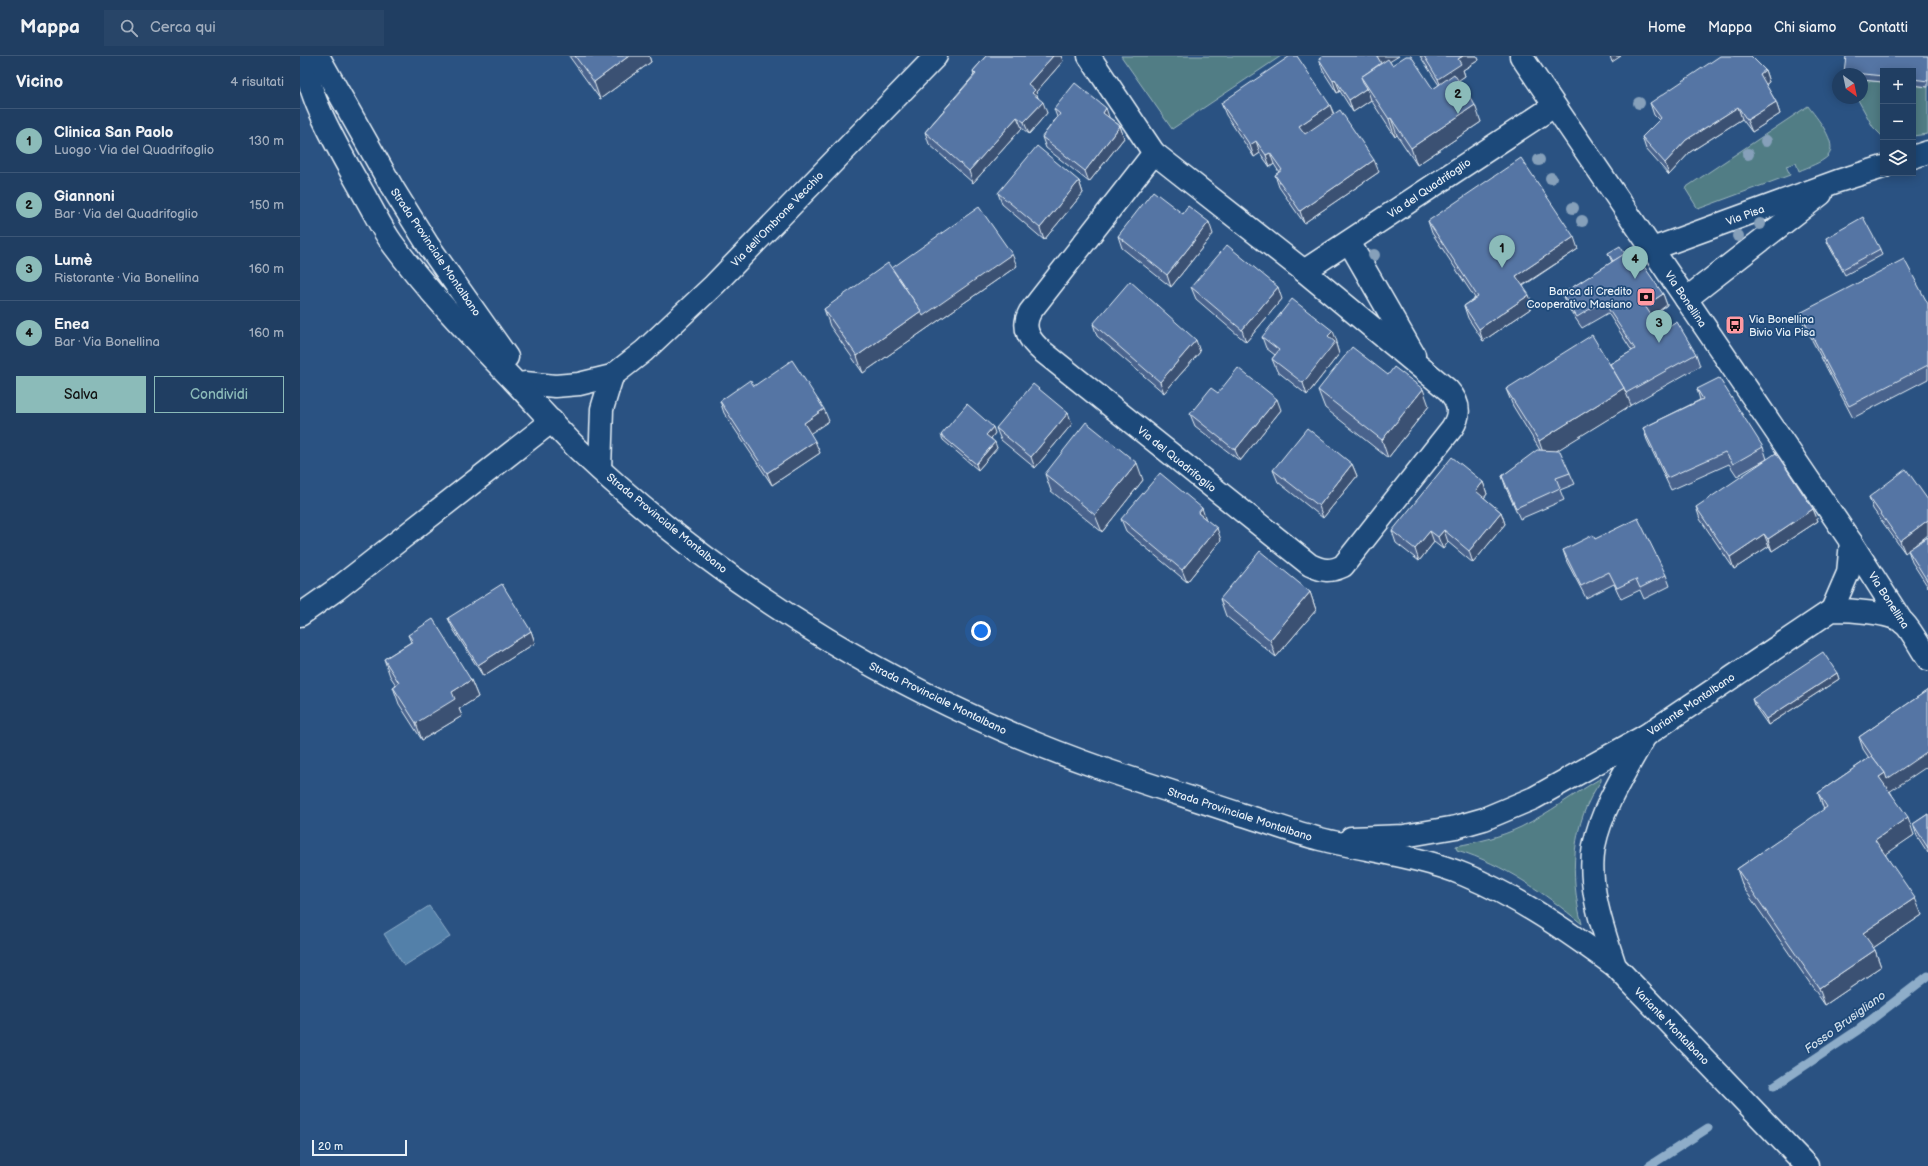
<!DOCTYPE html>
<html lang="it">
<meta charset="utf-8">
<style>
:root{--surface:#203e62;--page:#284568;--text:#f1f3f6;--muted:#a2aebe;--line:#3d5777;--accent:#8bbbb9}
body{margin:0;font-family:"Balsamiq Sans",sans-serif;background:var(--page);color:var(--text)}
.controls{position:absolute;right:12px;top:12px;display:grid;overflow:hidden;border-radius:0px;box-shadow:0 2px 10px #0003}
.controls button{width:36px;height:36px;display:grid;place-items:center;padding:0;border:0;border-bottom:1px solid var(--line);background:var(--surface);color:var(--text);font:20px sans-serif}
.compass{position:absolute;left:1532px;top:12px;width:36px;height:36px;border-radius:50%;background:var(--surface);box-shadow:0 2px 10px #0003;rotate:147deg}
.scale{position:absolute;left:12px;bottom:10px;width:95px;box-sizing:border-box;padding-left:4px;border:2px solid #e8f1f8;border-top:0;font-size:11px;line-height:14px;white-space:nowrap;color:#e8f1f8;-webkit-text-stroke:3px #1f4a7a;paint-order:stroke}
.you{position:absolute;left:681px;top:575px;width:14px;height:14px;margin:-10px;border:3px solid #fff;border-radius:50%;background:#1a73e8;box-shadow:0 0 0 6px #1a73e833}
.badge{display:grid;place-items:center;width:26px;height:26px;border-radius:50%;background:var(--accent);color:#111;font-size:13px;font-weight:700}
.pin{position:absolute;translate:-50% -33px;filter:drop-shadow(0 1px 2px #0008)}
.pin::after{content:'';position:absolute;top:21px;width:14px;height:12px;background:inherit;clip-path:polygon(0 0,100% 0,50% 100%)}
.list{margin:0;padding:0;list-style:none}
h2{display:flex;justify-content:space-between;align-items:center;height:52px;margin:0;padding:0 16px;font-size:17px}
h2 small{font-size:13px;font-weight:400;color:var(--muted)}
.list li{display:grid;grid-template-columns:26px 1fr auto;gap:12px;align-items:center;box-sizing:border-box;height:64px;padding:0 16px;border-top:1px solid var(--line)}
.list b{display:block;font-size:15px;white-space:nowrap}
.list p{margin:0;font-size:13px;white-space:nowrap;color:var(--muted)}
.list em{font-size:13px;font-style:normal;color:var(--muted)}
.actions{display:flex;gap:8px;padding:12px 16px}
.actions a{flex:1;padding:9px 0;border:1px solid var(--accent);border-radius:0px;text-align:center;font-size:14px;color:var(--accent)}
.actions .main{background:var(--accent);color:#111}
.icon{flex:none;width:22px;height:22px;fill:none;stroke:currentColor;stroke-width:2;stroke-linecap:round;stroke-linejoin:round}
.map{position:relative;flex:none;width:1628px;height:1110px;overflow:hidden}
header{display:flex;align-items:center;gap:24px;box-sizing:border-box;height:56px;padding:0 20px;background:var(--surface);border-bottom:1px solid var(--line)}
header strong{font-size:19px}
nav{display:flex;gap:22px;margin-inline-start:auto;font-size:14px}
.search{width:280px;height:36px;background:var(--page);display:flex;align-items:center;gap:10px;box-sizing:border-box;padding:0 14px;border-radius:0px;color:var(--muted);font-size:15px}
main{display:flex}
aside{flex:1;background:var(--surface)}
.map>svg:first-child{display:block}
.green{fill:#517d85;stroke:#9cb7be}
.water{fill:#5280a9;stroke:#8eadc9}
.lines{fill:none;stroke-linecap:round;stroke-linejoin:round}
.stream{stroke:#8eadc9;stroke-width:9}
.minor-casing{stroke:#e8f1f8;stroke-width:25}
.secondary-casing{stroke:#e8f1f8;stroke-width:25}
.minor{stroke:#1f4a7a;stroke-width:22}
.secondary{stroke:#1f4a7a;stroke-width:22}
.tree{fill:#86a0ba}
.wall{fill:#48648d;stroke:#e8f1f8}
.shaded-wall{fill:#3b5173;stroke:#e8f1f8}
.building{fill:#5474a4;stroke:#e8f1f8}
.labels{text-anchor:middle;stroke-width:3.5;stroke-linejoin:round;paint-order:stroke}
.street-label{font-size:11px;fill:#e8f1f8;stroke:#1f4a7a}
.poi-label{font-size:11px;fill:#e8f1f8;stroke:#1f4a7a;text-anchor:end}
.water-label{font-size:12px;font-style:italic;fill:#d2e0ec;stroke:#1f4a7a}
</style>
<header>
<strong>Mappa</strong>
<div class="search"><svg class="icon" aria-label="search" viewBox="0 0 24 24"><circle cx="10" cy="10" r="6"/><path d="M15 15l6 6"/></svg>Cerca qui</div>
<nav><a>Home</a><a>Mappa</a><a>Chi siamo</a><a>Contatti</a></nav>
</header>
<main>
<aside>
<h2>Vicino<small>4 risultati</small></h2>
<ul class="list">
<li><span class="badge">1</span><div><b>Clinica San Paolo</b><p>Luogo · Via del Quadrifoglio</p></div><em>130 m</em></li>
<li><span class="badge">2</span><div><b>Giannoni</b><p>Bar · Via del Quadrifoglio</p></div><em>150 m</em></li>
<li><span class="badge">3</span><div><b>Lumè</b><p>Ristorante · Via Bonellina</p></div><em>160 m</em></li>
<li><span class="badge">4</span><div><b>Enea</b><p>Bar · Via Bonellina</p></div><em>160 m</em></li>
</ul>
<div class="actions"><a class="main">Salva</a><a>Condividi</a></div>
</aside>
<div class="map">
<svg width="1628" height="1110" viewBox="0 0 1628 1110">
<rect width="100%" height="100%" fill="#2a5282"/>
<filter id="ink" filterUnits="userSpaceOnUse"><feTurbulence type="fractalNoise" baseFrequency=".025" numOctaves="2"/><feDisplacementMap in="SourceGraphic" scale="8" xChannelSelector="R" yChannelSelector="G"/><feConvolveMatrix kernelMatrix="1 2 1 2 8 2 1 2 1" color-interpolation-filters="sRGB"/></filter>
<g filter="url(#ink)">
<g class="green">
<path d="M821,0H981L872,73Z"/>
<path d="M1562,24L1583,26V81L1573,71L1557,42H1562Z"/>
<path d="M1613,29L1628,31V78L1613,80Z"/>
<path d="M1508,50C1516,61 1539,87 1528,100C1521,107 1508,111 1499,115L1496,107L1486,110L1490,119L1398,153L1385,132Z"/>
<path d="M1301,722V725C1271,766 1269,820 1282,868C1243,836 1205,809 1157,794L1156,790C1178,786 1200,781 1221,771C1249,757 1274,738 1301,722Z"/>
</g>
<path class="water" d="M129,850L150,881L104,910L84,878Z"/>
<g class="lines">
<g class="stream">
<path d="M1474,1030L1558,974L1628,920"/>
<path d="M1349,1110L1408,1072"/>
</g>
<defs>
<g id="minor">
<path d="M789,0L854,97"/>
<path d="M1221,0L1551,486L1603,567"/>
<path d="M854,97L1004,215L1148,334C1160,347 1161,358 1152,372L1043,510C1030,516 1023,515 1010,509L742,295C730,285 721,272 730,256Z"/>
<path d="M1613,101L1628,96"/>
<path d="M1049,186L1114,299"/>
<path d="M1352,193L1538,125L1583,111"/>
<path d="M1004,215L1254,50"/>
<path d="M1386,243L1521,138"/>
<path d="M225,327L255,330L279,328L312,320L344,295L414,229L636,0"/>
<path d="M300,413L302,353L312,320"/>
<path d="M1532,554L1548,517L1551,486"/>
<path d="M0,559L37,533L252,365"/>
</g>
<g id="secondary">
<path d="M1,0C7,18 12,38 20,55C33,85 51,115 67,144C75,158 82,173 92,187C128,236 171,280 213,324C236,348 258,374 282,397C432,539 611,646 806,714C850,729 895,743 940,758C967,766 993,776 1020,783C1068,795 1119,800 1165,819C1220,842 1267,875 1315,910"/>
<path d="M18,0L92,131L128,189L207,301"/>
<path d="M1345,680C1326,715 1302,751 1294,790C1287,830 1303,873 1315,910L1507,1110"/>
<path d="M1051,782L1104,780L1156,771L1184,763L1234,742L1345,680L1532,554C1549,554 1591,556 1604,567C1612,575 1621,593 1628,603"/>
</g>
</defs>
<use href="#minor" class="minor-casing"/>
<use href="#secondary" class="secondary-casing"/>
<use href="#minor" class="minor"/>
<use href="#secondary" class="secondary"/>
</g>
<g class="tree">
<circle cx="1339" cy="47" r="6"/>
<circle cx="1466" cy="85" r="6"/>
<circle cx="1448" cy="98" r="6"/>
<circle cx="1239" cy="104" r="6"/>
<circle cx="1251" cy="122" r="6"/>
<circle cx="1273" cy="152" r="6"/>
<circle cx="1282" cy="165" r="6"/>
<circle cx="1460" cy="168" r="6"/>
<circle cx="1438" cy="180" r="6"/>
<circle cx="1074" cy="199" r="6"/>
</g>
<g class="wall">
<path d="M269,0H349L351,6L300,43Z"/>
<path d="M686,0H761L763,5L736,36L738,42L747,57L729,78L722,72L673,127L629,88L625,76L674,19L673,15Z"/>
<path d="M1120,0H1177L1179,4L1163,14L1165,20L1158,24L1181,66L1117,109L1097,79L1095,81L1071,44L1053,56L1040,35L1037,37L1023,15L1019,3L1090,6L1092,9L1133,33L1139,29Z"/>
<path d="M1628,0V31L1613,29V15H1583V26L1562,24V18H1545L1544,16Z"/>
<path d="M1465,14L1469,26L1466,29L1476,46L1480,58L1452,76L1442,63L1390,96L1369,119L1346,93L1342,81L1359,64L1354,59L1350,47Z"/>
<path d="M921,47L1030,49L1034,58L1079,116L1004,167L979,131L975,119L979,116L974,108L970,111L960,97L954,101L926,59Z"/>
<path d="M754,53L810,62L820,70L824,82L789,126L746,92L742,81L757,61Z"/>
<path d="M779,125L783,137L744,184L702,148L698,137Z"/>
<path d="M1128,165L1278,193L1223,230L1233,251L1183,285L1168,262L1164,250L1175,242L1132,177Z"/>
<path d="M913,178L871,231L822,192L818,180Z"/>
<path d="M1526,182L1580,193L1582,199L1545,219L1528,188Z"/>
<path d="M1308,197L1325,198L1363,238L1367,249L1352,260L1362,275L1396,298L1400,310L1331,349L1257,394L1270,417L1275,428L1260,434L1264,444L1220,463L1206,432L1202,420L1240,394L1213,350L1206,333L1310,308L1332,295L1308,257L1282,272L1267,250L1262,238L1312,206Z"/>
<path d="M717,210L563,317L530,270L524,253L592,212Z"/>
<path d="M891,231L982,243L946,286L896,243Z"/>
<path d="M1628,248V323L1553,362L1504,269L1500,257Z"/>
<path d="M793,268L900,296L864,337L797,280Z"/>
<path d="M962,281L1037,286L1036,288L1039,298L1007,339L977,315L972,303L975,299L966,292Z"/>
<path d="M1088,319L1129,350L1088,402L1025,352L1018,334Z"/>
<path d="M454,330L529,365L510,377L520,397L472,429L424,357L420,345Z"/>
<path d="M1397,333L1463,391L1467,403L1437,420L1429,408L1371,434L1347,384L1343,372L1400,344Z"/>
<path d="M918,337L981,354L940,405L895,370L890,358Z"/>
<path d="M768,357L772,368L735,412L701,384L696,372Z"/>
<path d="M695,377L691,382L697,392L678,414L643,384L641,379Z"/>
<path d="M1052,408L1057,420L1023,462L978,426L973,414Z"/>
<path d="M745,418L843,424L802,476L751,435Z"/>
<path d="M1183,426L1187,438L1184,442L1201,456L1205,468L1173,507L1148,486L1143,493L1134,486L1119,505L1096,487L1092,475Z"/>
<path d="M1569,441L1613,490L1628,481V531L1612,506L1608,494L1605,497L1573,453Z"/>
<path d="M1396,451L1513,453L1518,465L1472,495L1469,490L1434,513L1400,463Z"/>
<path d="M821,463L921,484L887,526L826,475Z"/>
<path d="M1295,483L1366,519L1370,530L1344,543L1340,534L1321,543L1314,528L1286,542L1267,506L1263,494Z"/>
<path d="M1010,536L1016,554L976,601L926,560L920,543Z"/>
<path d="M148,562L231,575L235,587L183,620L153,573Z"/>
<path d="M108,579L171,624L178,641L159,653L162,660L122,684L99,648L93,631L96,629L90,620L84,603L111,586Z"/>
<path d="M1537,617L1539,623L1468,669L1454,649L1452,643Z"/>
<path d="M1628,634L1590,735L1614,779L1585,798L1622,859L1573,892L1575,894L1581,911L1525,949L1443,831L1437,813L1524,754L1518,737L1569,702L1563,693L1559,681Z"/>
<path d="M1628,758V797L1617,780L1613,768Z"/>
</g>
<g class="shaded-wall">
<path d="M329,0H349L351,6L300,43L294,26Z"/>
<path d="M753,0H761L763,5L736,36L739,45L733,39L728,28Z"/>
<path d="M1077,0H1099L1081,11Z"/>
<path d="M1163,0H1177L1179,4L1163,14L1165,20L1143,35L1138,23L1158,3Z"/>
<path d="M1310,0H1321L1312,6Z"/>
<path d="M1465,14L1469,26L1464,30L1460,18Z"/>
<path d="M1035,23L1040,35L1037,37L1033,25Z"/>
<path d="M1067,32L1071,44L1053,56L1049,44Z"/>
<path d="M743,46L747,57L729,78L724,66Z"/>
<path d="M1476,46L1480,58L1452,76L1447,64Z"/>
<path d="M1030,49L1034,60L1003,82L999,70Z"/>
<path d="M1175,49L1181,66L1117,109L1111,92Z"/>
<path d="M1438,51L1442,63L1390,96L1369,119L1365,107L1386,84Z"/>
<path d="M806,52L810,64L803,57Z"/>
<path d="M717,61L722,72L673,127L669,115Z"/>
<path d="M1091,62L1097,79L1095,81L1089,63Z"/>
<path d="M820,70L824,82L789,126L785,115Z"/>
<path d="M956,85L960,97L954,101L950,89Z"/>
<path d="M970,97L974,108L970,111L966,99Z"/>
<path d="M1074,104L1079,116L1004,167L1000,155Z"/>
<path d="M779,125L783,137L744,184L740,172Z"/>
<path d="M909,166L913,178L871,231L867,219Z"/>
<path d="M1274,181L1278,193L1220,231L1216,220Z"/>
<path d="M712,198L717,210L563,317L557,300L621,255Z"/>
<path d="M978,231L982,243L946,286L942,274Z"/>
<path d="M1363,238L1367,249L1349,262L1345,250Z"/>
<path d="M1229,239L1233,251L1183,285L1179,273Z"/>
<path d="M1033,275L1037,286L1036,288L1039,298L1007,339L1003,327L1028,280Z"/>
<path d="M896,284L900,296L864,337L860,326Z"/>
<path d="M1324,332L1331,349L1245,402L1239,385Z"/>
<path d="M1123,333L1129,350L1088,402L1082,384Z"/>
<path d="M977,343L981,354L940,405L935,394Z"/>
<path d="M524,353L529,365L508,379L504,367Z"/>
<path d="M768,357L772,368L735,412L731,401Z"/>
<path d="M693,371L695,377L689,385L686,379Z"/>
<path d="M515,385L520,397L472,429L467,417Z"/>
<path d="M695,386L697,392L678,414L676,408Z"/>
<path d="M837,407L843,424L802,476L795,459Z"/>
<path d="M1052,408L1057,420L1023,462L1019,450Z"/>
<path d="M1183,426L1187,438L1180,447L1176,435Z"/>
<path d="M902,452L906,464L898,457Z"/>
<path d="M1513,453L1518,465L1472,495L1468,483Z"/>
<path d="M1201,456L1205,468L1173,507L1169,495Z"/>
<path d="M1628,464V479L1605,497L1600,485Z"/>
<path d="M917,472L921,484L887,526L882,514Z"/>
<path d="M1144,474L1148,486L1143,493L1138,481Z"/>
<path d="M1130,475L1134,486L1119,505L1115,493Z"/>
<path d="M1464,478L1469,490L1434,513L1430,501Z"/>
<path d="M1010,536L1016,554L976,601L970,584Z"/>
<path d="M231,575L235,587L183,620L178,609Z"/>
<path d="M1537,617L1539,623L1468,669L1466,663Z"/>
<path d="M171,624L178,641L159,653L162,660L122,684L116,667L152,636Z"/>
<path d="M1628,695V710L1586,738L1579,721L1585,717Z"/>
<path d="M1608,761L1614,779L1582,801L1575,784Z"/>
<path d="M1615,842L1622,859L1570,894L1563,877Z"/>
<path d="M1575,894L1581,911L1525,949L1519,932Z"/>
</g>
<g class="building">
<path d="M275,0H329L294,26Z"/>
<path d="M686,0H753L728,28L735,34L732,37L743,46L724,66L717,61L669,115L625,76L676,18L673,15Z"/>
<path d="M990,0H997L1030,49L999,70L1005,78L1040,54L1074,104L1000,155L975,119L982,114L970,97L966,99L956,85L950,89L921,47Z"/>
<path d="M1023,0H1077L1081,7L1061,21L1063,26L1067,32L1049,44L1035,23L1033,25L1019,3Z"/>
<path d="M1106,0H1111L1133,33L1154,18L1175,49L1111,92L1091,62L1089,63L1061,21L1088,3L1092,9Z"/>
<path d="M1124,0H1163L1158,3L1161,8L1138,23Z"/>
<path d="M1420,0H1451L1465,14L1460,18L1476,46L1447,64L1438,51L1386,84L1365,107L1342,81L1361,62L1350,47Z"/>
<path d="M1546,0H1628V25L1613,23V15H1583V20L1544,16Z"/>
<path d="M775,27L806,52L803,57L820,70L785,115L742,81L760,58L754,53Z"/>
<path d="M737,90L779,125L740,172L698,137Z"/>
<path d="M1221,102L1274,181L1216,220L1229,239L1179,273L1164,250L1178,241L1128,165Z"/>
<path d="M853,135L883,158L888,150L909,166L867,219L818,180Z"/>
<path d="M679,151L712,198L623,260L621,255L592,212Z"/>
<path d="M1563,161L1580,193L1543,213L1526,182Z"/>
<path d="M927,189L978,231L942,274L891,231Z"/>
<path d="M1320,190L1325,198L1313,205L1308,197Z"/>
<path d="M1332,193L1363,238L1345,250L1362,275L1377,266L1396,298L1326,337L1324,332L1310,308L1335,293L1303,245L1277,261L1262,238Z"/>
<path d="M1604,203L1628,248V309L1549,350L1500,257Z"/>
<path d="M588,207L621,255L557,300L524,253Z"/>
<path d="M830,225L896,284L860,326L793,268Z"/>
<path d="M992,243L1033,275L1028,280L1035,286L1003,327L972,303L979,294L962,281Z"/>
<path d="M1292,279L1324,332L1239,385L1206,333Z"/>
<path d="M1052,291L1088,319L1094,311L1123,333L1082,384L1018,334Z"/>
<path d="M492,304L524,353L504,367L515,385L467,417L420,345L450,324L454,330Z"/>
<path d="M938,312L977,343L935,394L890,358L911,332L918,337Z"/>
<path d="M1419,322L1463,391L1433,408L1425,396L1367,422L1343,372L1403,343L1397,333Z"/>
<path d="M733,328L768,357L731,401L696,372Z"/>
<path d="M667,348L693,371L686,379L695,386L676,408L641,379Z"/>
<path d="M786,366L837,407L795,459L745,418Z"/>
<path d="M1007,372L1052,408L1019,450L973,414Z"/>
<path d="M1237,394L1260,395L1270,417L1256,422L1260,432L1216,452L1202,420Z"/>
<path d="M1476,397L1513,453L1468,483L1464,478L1430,501L1396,451Z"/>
<path d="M1152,401L1183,426L1176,435L1201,456L1169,495L1144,474L1138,481L1130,475L1115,493L1092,475Z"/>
<path d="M1606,413L1628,444V464L1600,485L1569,441Z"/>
<path d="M860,417L902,452L898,457L917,472L882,514L821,463Z"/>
<path d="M1338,462L1366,519L1340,532L1336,523L1317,532L1309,516L1281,530L1263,494L1293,479L1295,483Z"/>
<path d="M1628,481V526L1608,494Z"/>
<path d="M960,495L1010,536L970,584L920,543Z"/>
<path d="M202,528L231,575L178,609L148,562Z"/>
<path d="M133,563L171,624L152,636L155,643L116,667L93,631L99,627L84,603L113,585L108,579Z"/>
<path d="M1523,596L1537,617L1466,663L1452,643Z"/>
<path d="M1628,634V695L1587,723L1585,717L1572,700L1559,681Z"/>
<path d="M1572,700L1585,717L1579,721L1608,761L1575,784L1615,842L1563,877L1575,894L1519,932L1437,813L1527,751L1518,737Z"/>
<path d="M1628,758V792L1613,768Z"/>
</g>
</g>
<defs>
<symbol id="bank-square" viewBox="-11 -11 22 22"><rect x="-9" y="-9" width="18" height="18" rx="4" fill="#ff9aa2" stroke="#1f4a7a"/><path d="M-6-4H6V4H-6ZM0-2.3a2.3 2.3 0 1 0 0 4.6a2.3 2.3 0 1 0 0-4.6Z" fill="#111"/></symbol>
<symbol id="bus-square" viewBox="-11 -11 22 22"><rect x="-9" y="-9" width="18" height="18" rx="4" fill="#ff9aa2" stroke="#1f4a7a"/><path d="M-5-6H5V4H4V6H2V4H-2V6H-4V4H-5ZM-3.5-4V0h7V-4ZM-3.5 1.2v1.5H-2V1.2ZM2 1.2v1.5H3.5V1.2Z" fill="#111"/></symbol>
</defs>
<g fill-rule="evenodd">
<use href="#bank-square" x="1335" y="230" width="22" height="22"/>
<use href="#bus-square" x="1424" y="258" width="22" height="22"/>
</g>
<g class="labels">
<g class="street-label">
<text transform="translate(1129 132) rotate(-34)" y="4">Via del Quadrifoglio</text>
<text transform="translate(1445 159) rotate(-20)" y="4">Via Pisa</text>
<text transform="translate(477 163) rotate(-46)" y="4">Via dell'Ombrone Vecchio</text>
<text transform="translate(136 196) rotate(56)" y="4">Strada Provinciale Montalbano</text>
<text transform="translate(1386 243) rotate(56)" y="4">Via Bonellina</text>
<text transform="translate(877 403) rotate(39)" y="4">Via del Quadrifoglio</text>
<text transform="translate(367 467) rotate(39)" y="4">Strada Provinciale Montalbano</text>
<text transform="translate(1589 544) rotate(57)" y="4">Via Bonellina</text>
<text transform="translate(638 642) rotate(26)" y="4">Strada Provinciale Montalbano</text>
<text transform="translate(1391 648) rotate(-34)" y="4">Variante Montalbano</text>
<text transform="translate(940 758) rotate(18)" y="4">Strada Provinciale Montalbano</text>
<text transform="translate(1372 970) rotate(46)" y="4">Variante Montalbano</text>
</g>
<g class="poi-label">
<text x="1332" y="239">Banca di Credito<tspan x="1332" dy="13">Cooperativo Masiano</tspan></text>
<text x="1449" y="267" text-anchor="start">Via Bonellina<tspan x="1449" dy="13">Bivio Via Pisa</tspan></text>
</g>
<g class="water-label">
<text transform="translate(1545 966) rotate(-36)" y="4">Fosso Brusigliano</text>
</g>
</g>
</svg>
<div class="controls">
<button>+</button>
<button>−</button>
<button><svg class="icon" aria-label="layers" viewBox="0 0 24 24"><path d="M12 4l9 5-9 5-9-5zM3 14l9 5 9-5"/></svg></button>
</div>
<svg class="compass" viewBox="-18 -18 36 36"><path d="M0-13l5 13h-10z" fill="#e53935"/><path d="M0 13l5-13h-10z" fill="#a2aebe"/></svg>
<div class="scale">20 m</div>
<div class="you"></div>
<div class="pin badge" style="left:1202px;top:212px">1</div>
<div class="pin badge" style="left:1158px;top:58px">2</div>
<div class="pin badge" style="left:1359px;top:287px">3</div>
<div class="pin badge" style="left:1335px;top:223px">4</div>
</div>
</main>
